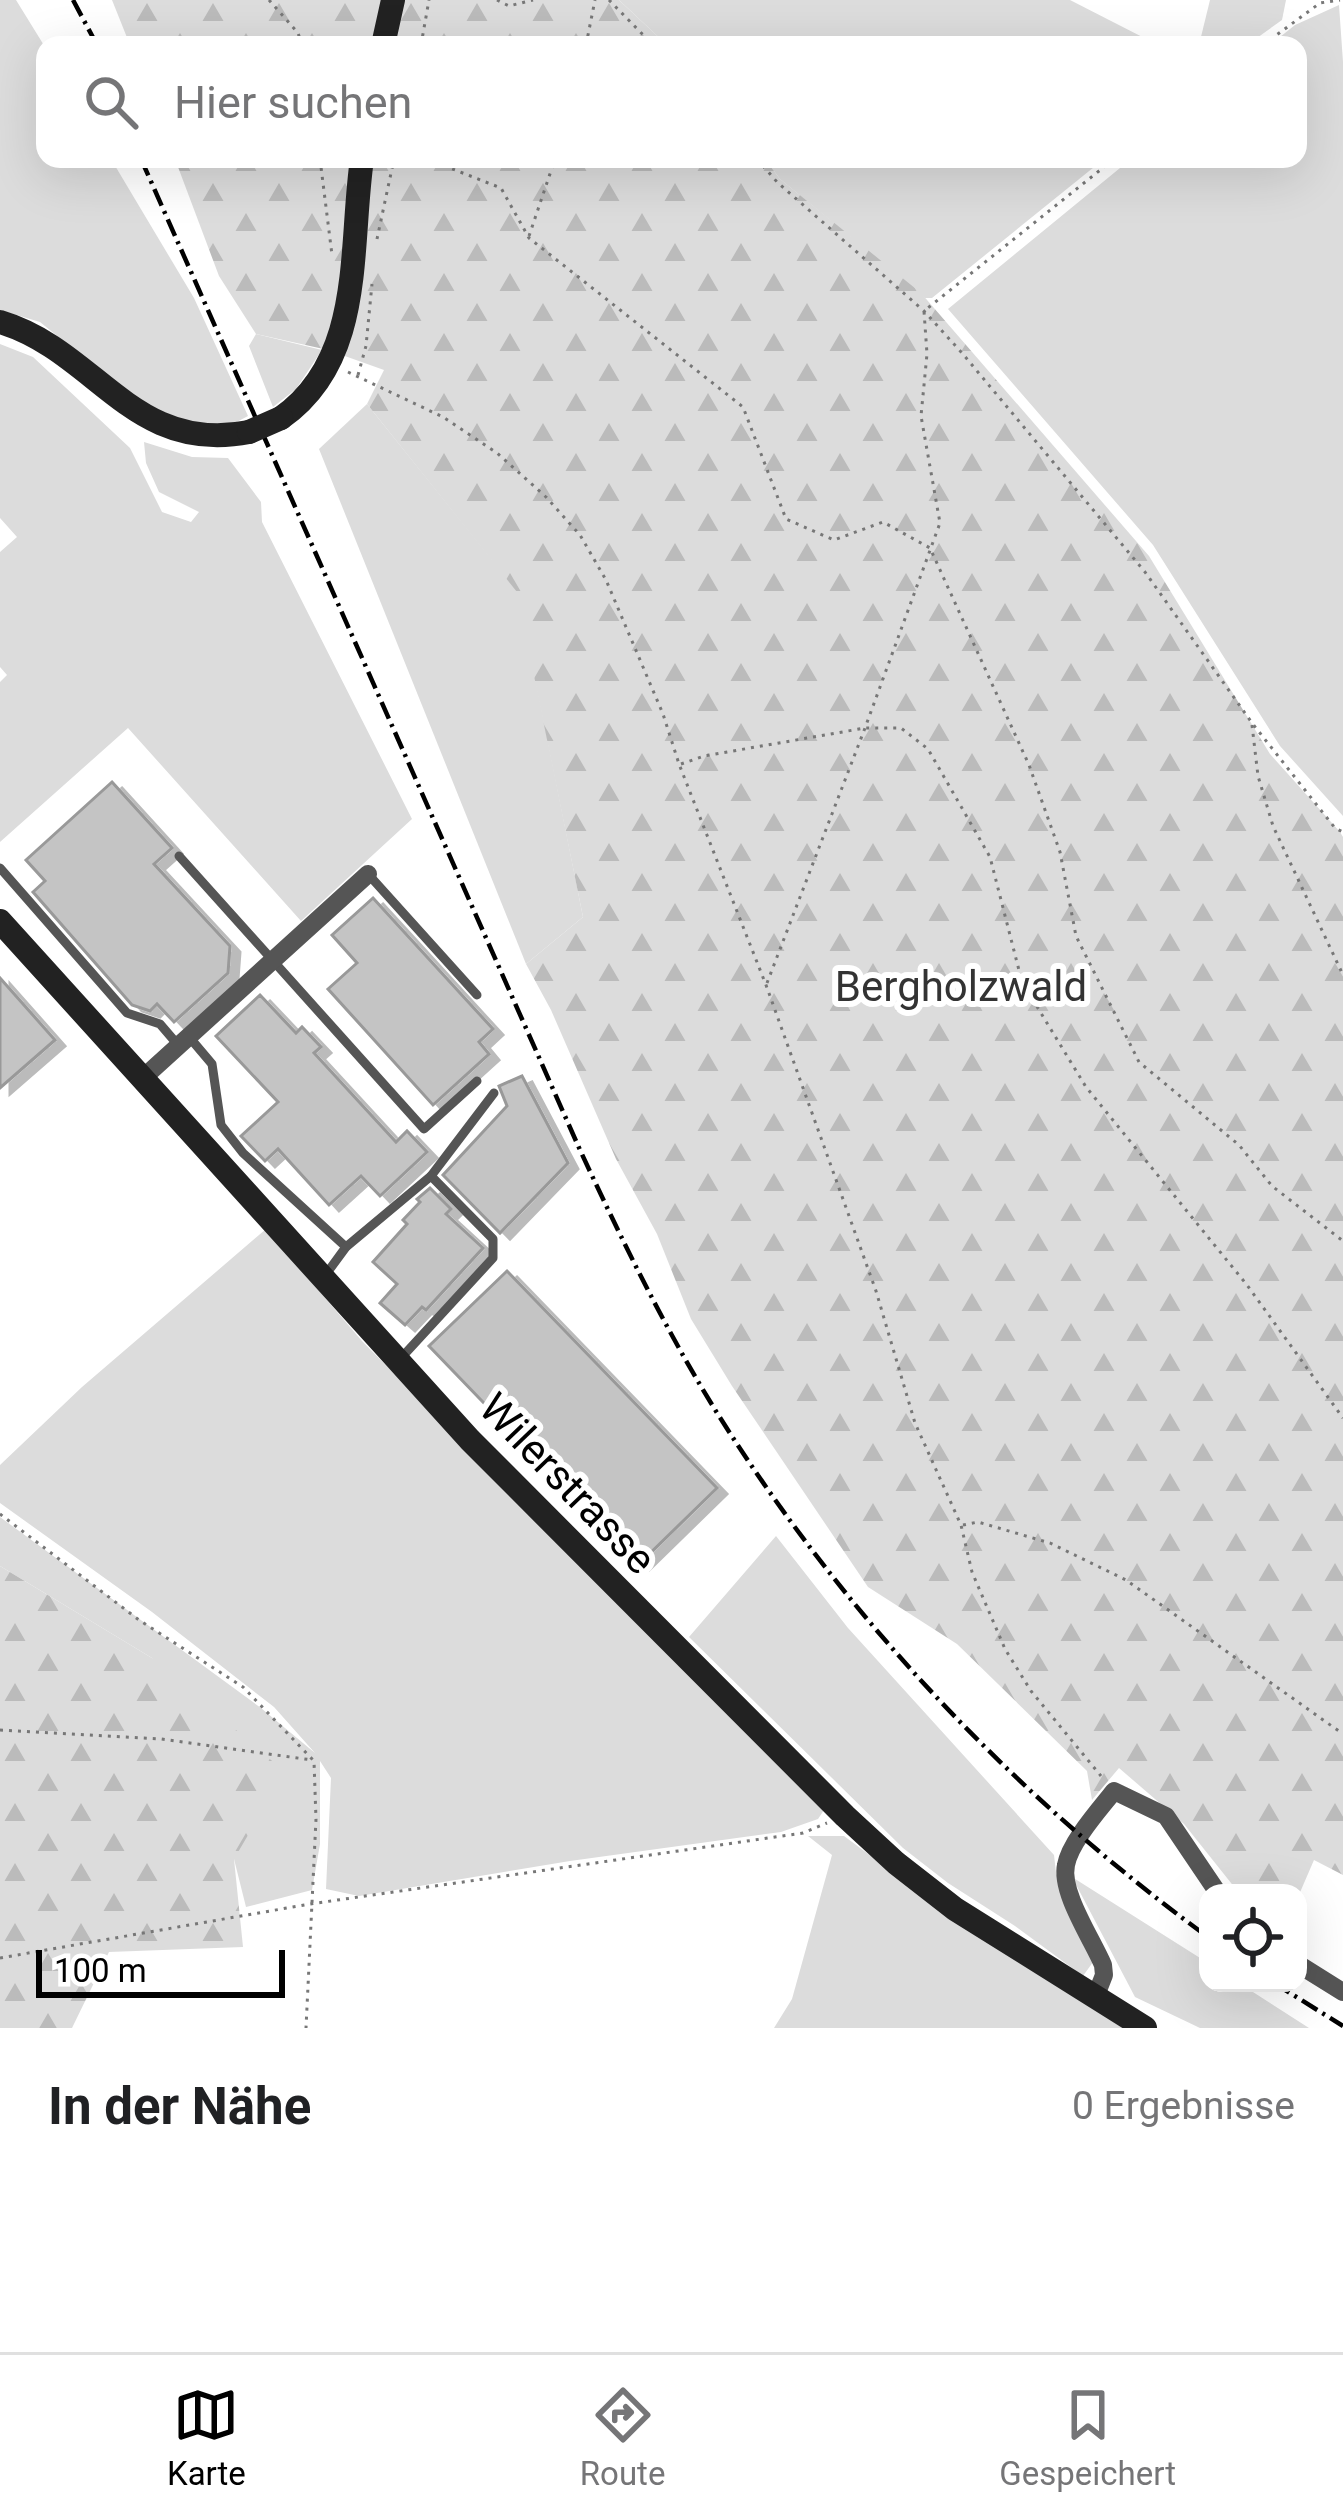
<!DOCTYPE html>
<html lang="de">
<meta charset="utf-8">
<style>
:root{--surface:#fff;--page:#f2f2f2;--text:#202124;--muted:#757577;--line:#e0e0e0;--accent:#000}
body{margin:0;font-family:Roboto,sans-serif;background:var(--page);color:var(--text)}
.controls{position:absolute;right:36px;bottom:36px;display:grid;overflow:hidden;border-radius:24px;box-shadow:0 12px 48px #0002}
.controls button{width:108px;height:108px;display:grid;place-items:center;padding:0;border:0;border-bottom:3px solid var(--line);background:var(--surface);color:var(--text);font:60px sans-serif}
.scale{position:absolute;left:36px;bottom:30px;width:249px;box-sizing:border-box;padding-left:12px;border:6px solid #000;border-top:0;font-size:33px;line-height:42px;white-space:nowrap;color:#000;-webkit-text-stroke:9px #fff;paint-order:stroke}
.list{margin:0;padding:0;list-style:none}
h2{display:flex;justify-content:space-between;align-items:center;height:156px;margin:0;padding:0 48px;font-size:51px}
h2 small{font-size:39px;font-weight:400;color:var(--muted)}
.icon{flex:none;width:66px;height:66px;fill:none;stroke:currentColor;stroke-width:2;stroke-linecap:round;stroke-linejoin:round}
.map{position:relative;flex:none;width:1343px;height:2028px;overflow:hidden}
.search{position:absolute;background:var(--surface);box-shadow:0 12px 48px #0002;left:36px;right:36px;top:36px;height:132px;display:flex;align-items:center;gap:30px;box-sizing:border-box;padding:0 42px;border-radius:24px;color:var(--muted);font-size:45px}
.sheet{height:324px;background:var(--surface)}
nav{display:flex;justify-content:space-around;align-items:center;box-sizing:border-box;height:168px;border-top:3px solid var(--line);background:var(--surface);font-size:33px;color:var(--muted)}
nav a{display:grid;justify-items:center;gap:6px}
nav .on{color:var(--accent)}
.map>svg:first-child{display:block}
.green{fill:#dcdcdc}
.forest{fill:url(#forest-firs)}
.building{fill:#c4c4c4;stroke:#999;stroke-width:3;filter:url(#shadow)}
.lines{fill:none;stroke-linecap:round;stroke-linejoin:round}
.path{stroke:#777;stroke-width:3;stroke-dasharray:3 6;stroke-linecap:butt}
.lane{stroke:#555;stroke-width:9}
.street{stroke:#555;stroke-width:18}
.secondary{stroke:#222;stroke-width:24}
.rail{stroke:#000;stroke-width:4.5;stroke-dasharray:18 6 3 6;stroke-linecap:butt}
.secondary-bridge{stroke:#222;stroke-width:24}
.labels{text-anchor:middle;stroke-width:12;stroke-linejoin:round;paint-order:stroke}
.park-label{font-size:42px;fill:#333;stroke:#fff}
.street-label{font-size:42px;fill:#000;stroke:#fff}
</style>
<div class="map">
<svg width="1343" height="2028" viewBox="0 0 1343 2028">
<defs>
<pattern id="forest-firs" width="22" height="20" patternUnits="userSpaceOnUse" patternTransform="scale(3)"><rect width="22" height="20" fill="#dcdcdc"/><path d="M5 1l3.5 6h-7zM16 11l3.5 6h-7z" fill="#bbb"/></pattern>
<filter id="shadow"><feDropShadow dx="10" dy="6" stdDeviation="0" flood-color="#0004"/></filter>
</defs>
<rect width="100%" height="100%" fill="#fff"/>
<g class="green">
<path d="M0,0H16L45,47V159H111L194,298L248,416L231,425L195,424L141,404L40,322L0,310Z"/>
<path d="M619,0H1070L1158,45H667Z"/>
<path d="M1210,0H1286L1282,20L1247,45H1199Z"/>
<path d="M1339,5L1343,62V816L1280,746L1153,545L948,309L1131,159H1298V45H1270L1295,25Z"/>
<path d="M765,159H1104L932,298H925L780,179Z"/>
<path d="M256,334L322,350L296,389L273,407L249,346Z"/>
<path d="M0,344L33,357L130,448L162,512L191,522L199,512L159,492L146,463L144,442L192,457L228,458L261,502L262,522L412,819L301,921L128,728L0,842V682L7,675L0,667V552L17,537L0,518Z"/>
<path d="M367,404L518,592L583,917L526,964L319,449Z"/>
<path d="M266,1229L362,1341L824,1810L818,1819L781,1832L570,1861L359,1896L326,1889L331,1778L320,1761V1844L312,1890L246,1907L234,1859L152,1658L0,1566V1517L261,1708L315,1753L274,1707L152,1612L0,1503V1465L82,1387Z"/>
<path d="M776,1536L848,1628L1054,1855L1056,1873L1093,1962L1083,1976L1015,1926L948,1883L903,1848L689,1637Z"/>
<path d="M808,1836H844L969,1929L1123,2028H774L792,1999L832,1855Z"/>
<path d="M1072,1877L1208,1963V1983H1239L1309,2028H1200L1135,1997Z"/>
</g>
<g class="forest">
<path d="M112,0H619L667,45H130Z"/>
<path d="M175,159H765L780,179L921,293L1149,556L1270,754L1340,832L1343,837V1875L1314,1860L1298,1897V1893H1239L1184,1824L1119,1768L1092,1800L1087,1771L957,1644L868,1587L732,1386L691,1319L657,1234L616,1159L551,1010L526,964L583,917L517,592L367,404L384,370L328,350L256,334L219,276Z"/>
<path d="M0,1566L152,1658L285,1772L234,1859L243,1947L109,1952L72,2028H0Z"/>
</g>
<g class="building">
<path d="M112,782L172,848L154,864L230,946L228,973L174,1022L157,1004L150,1011L132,1005L33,892L45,881L26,860Z"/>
<path d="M373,898L493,1029L479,1042L489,1054L433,1105L328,989L357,963L332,935Z"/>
<path d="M0,978L55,1040L0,1088Z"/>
<path d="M260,995L296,1033L302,1027L321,1047L314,1053L396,1142L407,1131L427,1152L380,1196L361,1176L329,1205L278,1149L265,1161L241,1136L278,1102L216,1036Z"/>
<path d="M522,1076L568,1163L500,1233L443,1175L507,1106L499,1086Z"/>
<path d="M430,1188L451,1209L446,1214L483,1248L426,1310L422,1307L405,1325L380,1303L397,1284L373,1262L407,1224L403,1220L420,1202L417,1199Z"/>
<path d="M507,1271L717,1488L639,1564L429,1346Z"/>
</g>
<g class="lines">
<g class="path">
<path d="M269,0L298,33L302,45"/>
<path d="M497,0L509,6L533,0"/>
<path d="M609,0L653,45"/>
<path d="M421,45L429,0"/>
<path d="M586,45L595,0"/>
<path d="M1263,45L1320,3L1340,0"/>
<path d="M320,159L332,255"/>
<path d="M427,159L501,188L529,238L743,407L786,519L834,540L883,522L930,548L1029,765L1060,852L1076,936L1139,1062L1239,1145L1272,1186L1343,1241"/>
<path d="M757,159L777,182L924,311L962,353L1145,572L1252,723L1335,828L1343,832"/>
<path d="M529,236L555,159"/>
<path d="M377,239L394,159"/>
<path d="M348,372L443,417L497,453L546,497L580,535L606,580L663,714L679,764L766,985L876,1291L915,1423L961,1525L972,1572L1005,1649L1031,1691L1101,1776"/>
<path d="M358,375L366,346L372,284"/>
<path d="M1252,725L1258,776L1273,826L1343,975"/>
<path d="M681,764L704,756L865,728H901L928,749L990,857L1022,982L1086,1087L1247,1285L1343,1418"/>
<path d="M767,983L865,728L940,523L921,416L927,354L924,311L1114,159"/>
<path d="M0,1514L139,1620L243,1687L314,1761L316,1819L306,2028"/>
<path d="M963,1525L978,1522L1050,1543L1126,1580L1343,1734"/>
<path d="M0,1730L161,1739L312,1760"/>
<path d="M0,1958L310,1904L803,1833L827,1823"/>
</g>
<g class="lane">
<path d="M179,856L424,1129L477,1081"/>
<path d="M0,868L127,1013L160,1024L178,1045"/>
<path d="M368,874L477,995"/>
<path d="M190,1038L212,1064L221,1125L243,1153L346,1247"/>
<path d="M431,1176L494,1093"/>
<path d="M324,1277L346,1247L431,1176L493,1239V1258L402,1357"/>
</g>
<g class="street">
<path d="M143,1078L368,874"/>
<path d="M1298,1964L1343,1992"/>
<path d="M1095,1998L1104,1975L1103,1965C1092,1939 1060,1892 1066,1865C1070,1842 1100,1809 1114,1791L1166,1816L1218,1893"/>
</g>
<g class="secondary">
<path d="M383,45L393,0"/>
<path d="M0,322C97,351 132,455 249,432"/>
<path d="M281,418C365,359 349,249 362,159"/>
<path d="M0,921L470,1440L845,1816L896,1863L955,1909L1145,2028"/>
</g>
<g class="rail">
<path d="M73,0L97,45"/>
<path d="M141,159L580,1150C621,1238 663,1325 714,1408C843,1615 1011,1793 1208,1937"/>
<path d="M1274,1983L1343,2026"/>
</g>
<path class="secondary-bridge" d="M249,432L281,418"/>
</g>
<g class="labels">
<g class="park-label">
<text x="961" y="1001">Bergholzwald</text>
</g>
<g class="street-label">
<text transform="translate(568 1483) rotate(46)" y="15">Wilerstrasse</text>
</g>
</g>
</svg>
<div class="controls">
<button><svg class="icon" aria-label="locate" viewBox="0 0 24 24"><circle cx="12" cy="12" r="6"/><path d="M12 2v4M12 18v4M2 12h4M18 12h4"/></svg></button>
</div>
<div class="scale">100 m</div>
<div class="search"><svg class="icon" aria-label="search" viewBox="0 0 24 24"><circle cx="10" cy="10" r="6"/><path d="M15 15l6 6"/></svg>Hier suchen</div>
</div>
<section class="sheet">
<h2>In der Nähe<small>0 Ergebnisse</small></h2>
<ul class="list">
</ul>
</section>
<nav>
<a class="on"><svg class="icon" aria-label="map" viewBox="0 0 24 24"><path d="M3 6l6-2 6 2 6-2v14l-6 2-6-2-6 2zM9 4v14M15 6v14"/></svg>Karte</a>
<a><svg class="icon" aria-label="directions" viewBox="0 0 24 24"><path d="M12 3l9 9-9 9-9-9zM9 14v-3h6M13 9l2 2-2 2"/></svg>Route</a>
<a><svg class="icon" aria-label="saved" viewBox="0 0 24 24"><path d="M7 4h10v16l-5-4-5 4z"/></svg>Gespeichert</a>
</nav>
